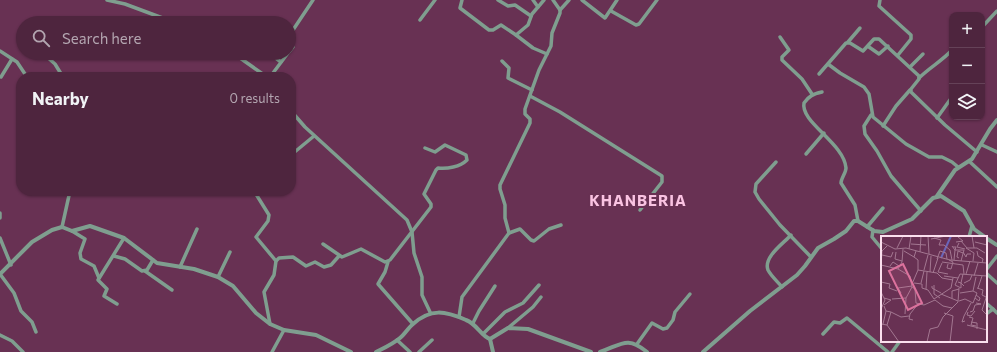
<!DOCTYPE html>
<meta charset="utf-8">
<style>
:root{--surface:#4e253e;--page:#552d45;--text:#f1f3f6;--muted:#b3a5b0;--line:#654258}
body{margin:0;font-family:Commissioner,sans-serif;background:var(--page);color:var(--text)}
.controls{position:absolute;right:12px;top:12px;display:grid;overflow:hidden;border-radius:8px;box-shadow:0 1px 3px #0004}
.controls button{width:36px;height:36px;display:grid;place-items:center;padding:0;border:0;border-bottom:1px solid var(--line);background:var(--surface);color:var(--text);font:20px sans-serif}
.list{margin:0;padding:0;list-style:none}
h2{display:flex;justify-content:space-between;align-items:center;height:52px;margin:0;padding:0 16px;font-size:17px}
h2 small{font-size:13px;font-weight:400;color:var(--muted)}
.icon{flex:none;width:22px;height:22px;fill:none;stroke:currentColor;stroke-width:2;stroke-linecap:round;stroke-linejoin:round}
.map{position:relative;flex:none;width:997px;height:352px;overflow:hidden}
.search{position:absolute;background:var(--surface);box-shadow:0 1px 3px #0004;left:16px;top:16px;width:280px;height:44px;display:flex;align-items:center;gap:10px;box-sizing:border-box;padding:0 14px;border-radius:22px;color:var(--muted);font-size:15px}
.panel{position:absolute;background:var(--surface);box-shadow:0 1px 3px #0004;left:16px;top:72px;width:280px;height:124px;border-radius:16px}
.map>svg:first-child{display:block}
.lines{fill:none;stroke-linecap:round;stroke-linejoin:round}
.minor{stroke:#7f9e8f;stroke-width:3.5}
.tertiary{stroke:#7f9e8f;stroke-width:4}
.labels{text-anchor:middle;stroke-width:4;stroke-linejoin:round;paint-order:stroke}
.district-label{font-size:15px;font-weight:bold;letter-spacing:1px;fill:#fac3e2;stroke:#683153}
.inset-river{fill:none;stroke:#6a65ba;stroke-width:2}
.inset-road{fill:none;stroke:#a37791;stroke-width:1}
.view{fill:#dc729d;fill-opacity:0.15;stroke:#dc729d;stroke-width:2}
.inset-edge{fill:none;stroke:#fbdfee;stroke-width:2}
</style>
<div class="map">
<svg width="997" height="352" viewBox="0 0 997 352">
<rect width="100%" height="100%" fill="#683153"/>
<g class="lines">
<g class="minor">
<path d="M107,0L125,4L176,23"/>
<path d="M462,0L460,8L489,30H493L501,25L516,35L528,25L532,14L544,0"/>
<path d="M498,0L508,6L515,5L531,16"/>
<path d="M533,0L538,7"/>
<path d="M582,0L605,18L617,0"/>
<path d="M880,0L879,6L911,35V39L898,55"/>
<path d="M560,10L569,0"/>
<path d="M611,11L636,25L639,24L657,0"/>
<path d="M420,20L435,0"/>
<path d="M982,27L997,11"/>
<path d="M516,35L533,48L547,54"/>
<path d="M289,36L313,0"/>
<path d="M780,37L789,50L782,57V60L802,79L812,94"/>
<path d="M289,40L293,47L289,52"/>
<path d="M848,42L860,28"/>
<path d="M869,47L879,54L888,46"/>
<path d="M0,51L17,62L27,77"/>
<path d="M233,53L267,77"/>
<path d="M269,53L281,62"/>
<path d="M46,56L55,64L63,77"/>
<path d="M502,61L509,68L508,78L532,90"/>
<path d="M828,64L840,73L864,87L869,94L873,117L906,144L929,157H942L952,162L958,167"/>
<path d="M910,67L923,54"/>
<path d="M819,74L846,43H850L863,51L874,39H879L919,76V79L911,89V92L945,125L977,152"/>
<path d="M1,77L12,59"/>
<path d="M270,77L288,53"/>
<path d="M919,78C930,67 942,61 952,50"/>
<path d="M822,92C813,94 809,96 804,103C800,122 844,143 846,168C846,173 841,178 841,183L855,205L858,221"/>
<path d="M530,96L560,112L662,176V182L640,210"/>
<path d="M291,111L305,127L407,220L412,232L414,253L422,277V295L430,312"/>
<path d="M871,115L864,126L865,134L877,151L891,176L921,211"/>
<path d="M937,118L952,97"/>
<path d="M883,126L896,106L910,90"/>
<path d="M982,145L997,152"/>
<path d="M806,154L824,133"/>
<path d="M291,155L314,136"/>
<path d="M776,162L756,184L755,192L759,199L780,225L811,257"/>
<path d="M970,162L997,187"/>
<path d="M254,191L269,215L268,221L256,237L276,261"/>
<path d="M0,213V218"/>
<path d="M62,227L70,191"/>
<path d="M867,227L883,208"/>
<path d="M873,230L872,237L882,249"/>
<path d="M72,231L85,239L80,253L81,259L94,266L99,278"/>
<path d="M509,233L520,229L531,240L534,241L549,229L561,225"/>
<path d="M969,237L972,226"/>
<path d="M0,238L11,265"/>
<path d="M323,244L342,257L361,249L385,262L390,260L431,207V204L424,194L436,170L438,168C447,169 460,167 467,160L466,155L445,145L435,152L425,148"/>
<path d="M114,256L125,259L142,271L147,270L153,260"/>
<path d="M388,262L385,272L378,284L413,324"/>
<path d="M180,267L197,229"/>
<path d="M986,270L997,256"/>
<path d="M145,271L172,290"/>
<path d="M986,273L997,283"/>
<path d="M0,274L14,293L21,311L32,322L36,332"/>
<path d="M218,277L230,252"/>
<path d="M782,287C778,282 771,276 768,270C763,257 784,243 791,235"/>
<path d="M986,303L993,309"/>
<path d="M117,304L104,296L107,289L98,280L124,238"/>
<path d="M986,314L993,309L997,313"/>
<path d="M459,317L462,297L509,233L505,218V205L500,189V185L530,123V119L525,114V109L539,70L551,46L552,33L560,13V10L553,0"/>
<path d="M473,323L479,311L495,286"/>
<path d="M270,324L264,292L274,275L276,261L279,258L293,257L306,266L315,262L324,267L331,265L339,256"/>
<path d="M508,328L533,307L541,297"/>
<path d="M483,334L505,312L523,303L539,285"/>
<path d="M823,334L834,322L840,323L847,318L888,352"/>
<path d="M0,335L12,341L23,352"/>
<path d="M397,340L410,352"/>
<path d="M637,344L652,323L663,329L667,328L673,320L675,312L690,294"/>
<path d="M272,352L284,330"/>
<path d="M419,352L432,340"/>
<path d="M892,352L900,341"/>
</g>
<g class="tertiary">
<path d="M937,196L955,170L972,159L990,129L997,120"/>
<path d="M986,238L997,245"/>
<path d="M0,274L32,242L52,230L62,227L72,231L90,226L124,238L157,263L194,269L218,277L233,286L256,313L270,324L284,330L316,335L351,352"/>
<path d="M490,339L493,352"/>
<path d="M376,352C384,348 393,344 400,338C405,334 408,328 413,324C431,308 445,311 466,320C477,324 481,336 490,339L508,328L528,329L591,352"/>
<path d="M600,352C621,345 627,335 647,352"/>
<path d="M703,352L750,311L797,275L805,266L818,248L834,239L846,231L854,221H858L874,231L883,232L912,219L933,198L941,196L964,211L974,229L985,237"/>
</g>
</g>
<g class="labels">
<g class="district-label">
<text x="638" y="206">KHANBERIA</text>
</g>
</g>
<g transform="translate(881 236)">
<rect width="106" height="106" fill="#683153"/>
<path class="inset-river" d="M60,22L70,0"/>
<path class="inset-road" d="M47,0L48,18M91,0L93,12M53,2L60,4L58,9H63L69,14L71,24M50,3L65,0M80,5L86,12H96L104,17M0,6L14,13L25,12L69,24L106,27M75,6L82,5L77,1M94,6L106,9M78,7L76,11L84,13M30,8L45,9M71,10L74,14L73,24M72,11H75L74,14H83L80,25M16,12L22,0M85,12L93,17L92,25M22,13L21,26L17,33L29,40L31,51L34,53L35,67L43,69L54,64L62,70L71,72M28,13L30,0M23,15L33,21L35,15M96,15L97,20L102,23L101,27M15,16L14,23L21,25M39,16L40,0M82,16L85,21L86,18H90M1,19L10,21L12,16M78,22L76,21L77,15L82,17M56,23L59,15L65,17L66,23M61,26L82,29L83,38M61,27L57,36L67,38M67,28L66,32L70,33L72,26L68,24M0,29L17,33M0,30L1,15L6,10M9,30L12,26L18,30M37,34L56,37L61,42L72,44M43,34L47,19M49,36L50,20M52,37L57,22M82,38L80,47L83,50M85,38L89,25M63,40L77,42M93,40L97,27M0,46L9,48L8,52L16,55M77,46L80,47V52L74,49L79,38L106,40M33,47L41,48V52L47,54L53,63M40,47L43,35M83,47L89,44L91,39M31,48L37,34V24L33,21M53,49V58L59,62M51,50V52L60,57M96,52L102,54L101,59L105,61M97,52L101,40M45,53L46,36M0,56L4,64L0,73M20,57L17,52L31,50M79,57L92,55L95,41M60,58L77,65M106,59L101,74L106,79M3,62L10,64L3,69M71,62V55L78,53M94,62L98,65L99,62L95,59M11,63L25,62M53,63L70,52L72,42M78,65L84,63L92,67L96,57L92,55M3,70L5,75L10,76L6,89M10,76L20,81L28,80M87,76L86,79L90,80L94,75M89,76L92,75L94,69L100,68L95,67M63,77L72,80L69,106M24,78L25,62L31,51M88,81L92,82L90,89L95,90M32,84L28,83L29,78L37,68M84,85L81,86L83,80L90,67M90,86L96,87V93M0,88L6,89L18,106M2,88L5,75M86,89L106,94M46,106L49,93L57,91L62,81L77,66L78,52"/>
<path class="view" d="M22,28L41,67L27,74L8,35Z"/>
<rect width="106" height="106" class="inset-edge"/>
</g>
</svg>
<div class="controls">
<button>+</button>
<button>−</button>
<button><svg class="icon" aria-label="layers" viewBox="0 0 24 24"><path d="M12 4l9 5-9 5-9-5zM3 14l9 5 9-5"/></svg></button>
</div>
<div class="search"><svg class="icon" aria-label="search" viewBox="0 0 24 24"><circle cx="10" cy="10" r="6"/><path d="M15 15l6 6"/></svg>Search here</div>
<section class="panel">
<h2>Nearby<small>0 results</small></h2>
<ul class="list">
</ul>
</section>
</div>
